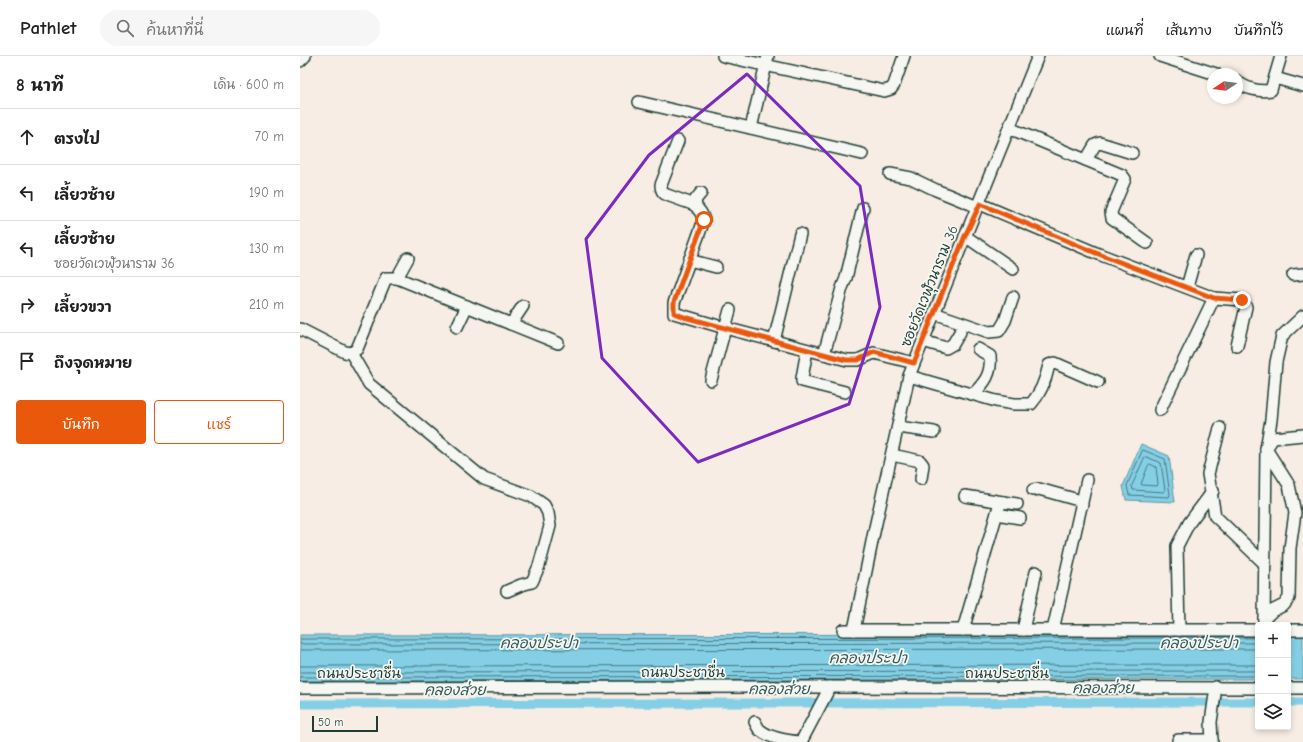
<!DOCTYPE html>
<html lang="th">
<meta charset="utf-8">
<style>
:root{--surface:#fff;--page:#f6f6f6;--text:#222;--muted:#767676;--line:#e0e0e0;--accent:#ea580c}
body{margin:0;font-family:"Comic Neue","Playpen Sans Thai",sans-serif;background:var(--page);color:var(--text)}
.controls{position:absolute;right:12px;bottom:12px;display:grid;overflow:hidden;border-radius:4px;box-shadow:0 2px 6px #0003}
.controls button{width:36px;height:36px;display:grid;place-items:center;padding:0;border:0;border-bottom:1px solid var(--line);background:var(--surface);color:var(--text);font:20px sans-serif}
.compass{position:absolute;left:907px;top:12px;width:36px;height:36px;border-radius:50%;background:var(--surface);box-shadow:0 2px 6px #0003;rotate:257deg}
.scale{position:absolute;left:12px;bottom:10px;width:66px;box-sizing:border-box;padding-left:4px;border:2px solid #1f3d34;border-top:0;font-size:11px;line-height:14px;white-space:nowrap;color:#1f3d34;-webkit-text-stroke:3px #f6f6f2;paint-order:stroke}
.stop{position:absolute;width:12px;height:12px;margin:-9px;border:3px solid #ea580c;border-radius:50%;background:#fff}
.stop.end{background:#ea580c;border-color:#fff;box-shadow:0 1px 4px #0008}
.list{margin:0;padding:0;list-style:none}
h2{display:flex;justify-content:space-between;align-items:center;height:52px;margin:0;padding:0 16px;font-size:17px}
h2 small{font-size:13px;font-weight:400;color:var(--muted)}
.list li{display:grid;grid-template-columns:26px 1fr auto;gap:12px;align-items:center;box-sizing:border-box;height:56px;padding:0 16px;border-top:1px solid var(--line)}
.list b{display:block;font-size:15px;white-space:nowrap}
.list p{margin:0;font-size:13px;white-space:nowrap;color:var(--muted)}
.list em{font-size:13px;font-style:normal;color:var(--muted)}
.actions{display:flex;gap:8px;padding:12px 16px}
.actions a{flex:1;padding:9px 0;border:1px solid var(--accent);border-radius:4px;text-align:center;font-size:14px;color:var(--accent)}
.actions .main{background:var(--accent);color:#fff}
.icon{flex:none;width:22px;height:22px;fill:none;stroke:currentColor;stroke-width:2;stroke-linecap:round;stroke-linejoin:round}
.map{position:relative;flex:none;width:1003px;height:686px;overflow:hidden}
header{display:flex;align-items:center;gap:24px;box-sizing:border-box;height:56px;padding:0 20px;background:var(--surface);border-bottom:1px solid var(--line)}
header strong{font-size:19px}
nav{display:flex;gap:22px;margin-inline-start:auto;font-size:14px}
.search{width:280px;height:36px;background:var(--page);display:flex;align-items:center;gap:10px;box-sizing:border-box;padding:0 14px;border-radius:22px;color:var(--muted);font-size:15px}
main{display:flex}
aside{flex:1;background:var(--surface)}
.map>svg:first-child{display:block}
.water{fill:#85cfe6;stroke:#5c959f}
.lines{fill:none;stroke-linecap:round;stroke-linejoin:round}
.shore{stroke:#48777b;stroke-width:1}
.canal{stroke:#85cfe6;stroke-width:9}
.minor-casing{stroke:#1f3d34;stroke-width:14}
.minor{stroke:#f6f6f2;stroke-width:11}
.route{stroke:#ea580c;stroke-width:5}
.marked{fill:none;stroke:#7b2cbf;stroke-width:3;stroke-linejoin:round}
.labels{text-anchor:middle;stroke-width:3.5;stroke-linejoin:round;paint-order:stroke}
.street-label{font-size:14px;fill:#1f3d34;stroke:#f6f6f2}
.water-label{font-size:15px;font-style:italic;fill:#335a58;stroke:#f6f6f2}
</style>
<header>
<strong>Pathlet</strong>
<div class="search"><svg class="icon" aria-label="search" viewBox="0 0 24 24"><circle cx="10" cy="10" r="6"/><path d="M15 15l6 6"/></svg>ค้นหาที่นี่</div>
<nav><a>แผนที่</a><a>เส้นทาง</a><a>บันทึกไว้</a></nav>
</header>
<main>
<aside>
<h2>8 นาที<small>เดิน · 600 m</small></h2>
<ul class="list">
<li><svg class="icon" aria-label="ahead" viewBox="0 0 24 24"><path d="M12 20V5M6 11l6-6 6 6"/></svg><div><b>ตรงไป</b></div><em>70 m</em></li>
<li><svg class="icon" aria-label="left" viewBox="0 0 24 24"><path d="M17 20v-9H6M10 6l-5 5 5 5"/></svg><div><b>เลี้ยวซ้าย</b></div><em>190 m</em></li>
<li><svg class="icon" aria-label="left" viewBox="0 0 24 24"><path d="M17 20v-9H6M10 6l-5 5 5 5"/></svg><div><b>เลี้ยวซ้าย</b><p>ซอยวัดเวฬุวนาราม 36</p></div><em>130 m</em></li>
<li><svg class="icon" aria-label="right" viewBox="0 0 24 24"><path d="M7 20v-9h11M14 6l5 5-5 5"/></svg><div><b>เลี้ยวขวา</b></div><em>210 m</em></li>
<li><svg class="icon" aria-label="arrive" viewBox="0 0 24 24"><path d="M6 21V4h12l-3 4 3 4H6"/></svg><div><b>ถึงจุดหมาย</b></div></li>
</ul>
<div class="actions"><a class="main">บันทึก</a><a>แชร์</a></div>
</aside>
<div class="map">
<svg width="1003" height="686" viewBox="0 0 1003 686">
<rect width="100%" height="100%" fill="#f7ede4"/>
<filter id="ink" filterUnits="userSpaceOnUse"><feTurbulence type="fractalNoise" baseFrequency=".025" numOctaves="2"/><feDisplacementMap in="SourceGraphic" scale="8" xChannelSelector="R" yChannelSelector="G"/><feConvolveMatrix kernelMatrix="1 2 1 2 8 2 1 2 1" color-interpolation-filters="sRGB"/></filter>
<g filter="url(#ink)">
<g class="water">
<path d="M841,388L869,400L875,446L826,444L823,430Z"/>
<path d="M958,578V623L0,625V579Z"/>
<rect x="988" y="578" width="15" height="45"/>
</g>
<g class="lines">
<g class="shore">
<path d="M843,394L865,403L870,439L869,441L829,439L827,430Z"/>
<path d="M845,401H847L861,407L865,434L864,436L833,434L832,430Z"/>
<path d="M850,408L856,411L858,428L857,430L842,429L841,428L848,410Z"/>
<path d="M0,583L958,582"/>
<path d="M0,588L958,587"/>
<path d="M0,594L958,593"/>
<path d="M0,610L958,609"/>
<path d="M0,616L958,615"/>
<path d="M0,621L958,620"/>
</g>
<g class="canal">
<path d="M988,646H1003"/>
<path d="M0,648L958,646"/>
</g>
<defs>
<g id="minor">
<path d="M423,0L584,35L591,33L594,29L604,0"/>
<path d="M860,0L916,18"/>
<path d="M0,5L5,0"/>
<path d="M975,22L1003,30"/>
<path d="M937,25C945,33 960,36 971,34L981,0"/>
<path d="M339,46L562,98"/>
<path d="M451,72L468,0"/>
<path d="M709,72L822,119L825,123L811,156L812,162L847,187"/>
<path d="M378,85L361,129C361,134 362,137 367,139L395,149"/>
<path d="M786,104L795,89L800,87L832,97"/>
<path d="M590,118L611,122L636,134L678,151"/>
<path d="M401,137L396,143L395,149L401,157L404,164L374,247V257L425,272L547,304H558L574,297L614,307"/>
<path d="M680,148L796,197L914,242L942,244L946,251L937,290"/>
<path d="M665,180L713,213"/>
<path d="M389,204L416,211"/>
<path d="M993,219L1003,218"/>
<path d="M97,222L108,202"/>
<path d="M887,231L896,199"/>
<path d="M634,257L689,276L699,275L705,265L713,241"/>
<path d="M211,268L223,250"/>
<path d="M157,271L167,250"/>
<path d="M0,273L45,296L51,297L57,293L86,222H97L258,287"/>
<path d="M474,285L500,178"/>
<path d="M623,285L646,292L653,288L660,276"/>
<path d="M507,294L502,322V325L545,336"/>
<path d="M51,297L69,328L184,423L231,440L244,449L248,457L250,470L239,510L232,526L221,529L207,535"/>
<path d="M524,298L542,232L546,222L563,152"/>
<path d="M609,320L696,345L714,348H731C741,337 746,323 749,309L755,307L798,326"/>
<path d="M411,324L430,254"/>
<path d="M673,338C685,327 692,317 690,300L678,293"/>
<path d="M860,354L914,242"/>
<path d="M598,371L634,376"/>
<path d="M920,372L908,418L915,460L965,508"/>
<path d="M592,399L620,405L623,409L621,423"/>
<path d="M733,434L739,433L778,444L782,449"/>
<path d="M665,440L703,446"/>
<path d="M697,458L720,462"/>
<path d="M964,563L972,555L984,549L989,542L990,492L995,457L989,429L966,393L971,364L976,306L982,280L1003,260"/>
<path d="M964,566L966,393L973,382L1003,379"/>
<path d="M543,574H958"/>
<path d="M554,574L574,476L609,320L738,0"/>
<path d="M663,574L699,450L703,446L717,448"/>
<path d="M723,574L736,516"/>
<path d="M753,574L787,424"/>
<path d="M879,574L877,490L889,467L913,435"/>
<path d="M988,574H1003"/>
<path d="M0,632L517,631L958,632"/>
<path d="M988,632H1003"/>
<path d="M455,666C457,669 458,673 460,674C471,683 488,685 501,686"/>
<path d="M878,684H912"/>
<path d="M501,686L530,631"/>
<path d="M912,686L911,666L916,631"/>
</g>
</defs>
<use href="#minor" class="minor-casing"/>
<use href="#minor" class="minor"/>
</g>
</g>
<g class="lines" filter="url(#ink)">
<path class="route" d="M404,164L374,246V257L384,261L546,304H558L574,296L614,307L665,180L680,148L796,197L914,242L942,244"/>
</g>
<path class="marked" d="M447,18L560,130L580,251L549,348L398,406L302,302L286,183L349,99Z"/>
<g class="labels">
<g class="street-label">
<text transform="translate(629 230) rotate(-68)" y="5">ซอยวัดเวฬุวนาราม 36</text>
<text x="383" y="621">ถนนประชาชื่น</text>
<text x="59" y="622">ถนนประชาชื่น</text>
<text x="707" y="622">ถนนประชาชื่น</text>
</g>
<g class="water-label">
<text x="239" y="592">คลองประปา</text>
<text x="899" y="592">คลองประปา</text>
<text x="568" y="607">คลองประปา</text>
<text x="803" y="637">คลองส่วย</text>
<text x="479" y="638">คลองส่วย</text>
<text x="155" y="639">คลองส่วย</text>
</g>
</g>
</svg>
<div class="controls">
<button>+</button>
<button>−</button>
<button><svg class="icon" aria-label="layers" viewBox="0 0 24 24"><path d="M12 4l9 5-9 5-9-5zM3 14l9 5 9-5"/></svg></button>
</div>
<svg class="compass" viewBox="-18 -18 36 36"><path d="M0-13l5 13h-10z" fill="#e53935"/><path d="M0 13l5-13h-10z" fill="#767676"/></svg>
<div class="scale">50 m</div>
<div class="stop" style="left:404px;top:164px"></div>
<div class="stop end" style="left:942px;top:244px"></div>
</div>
</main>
